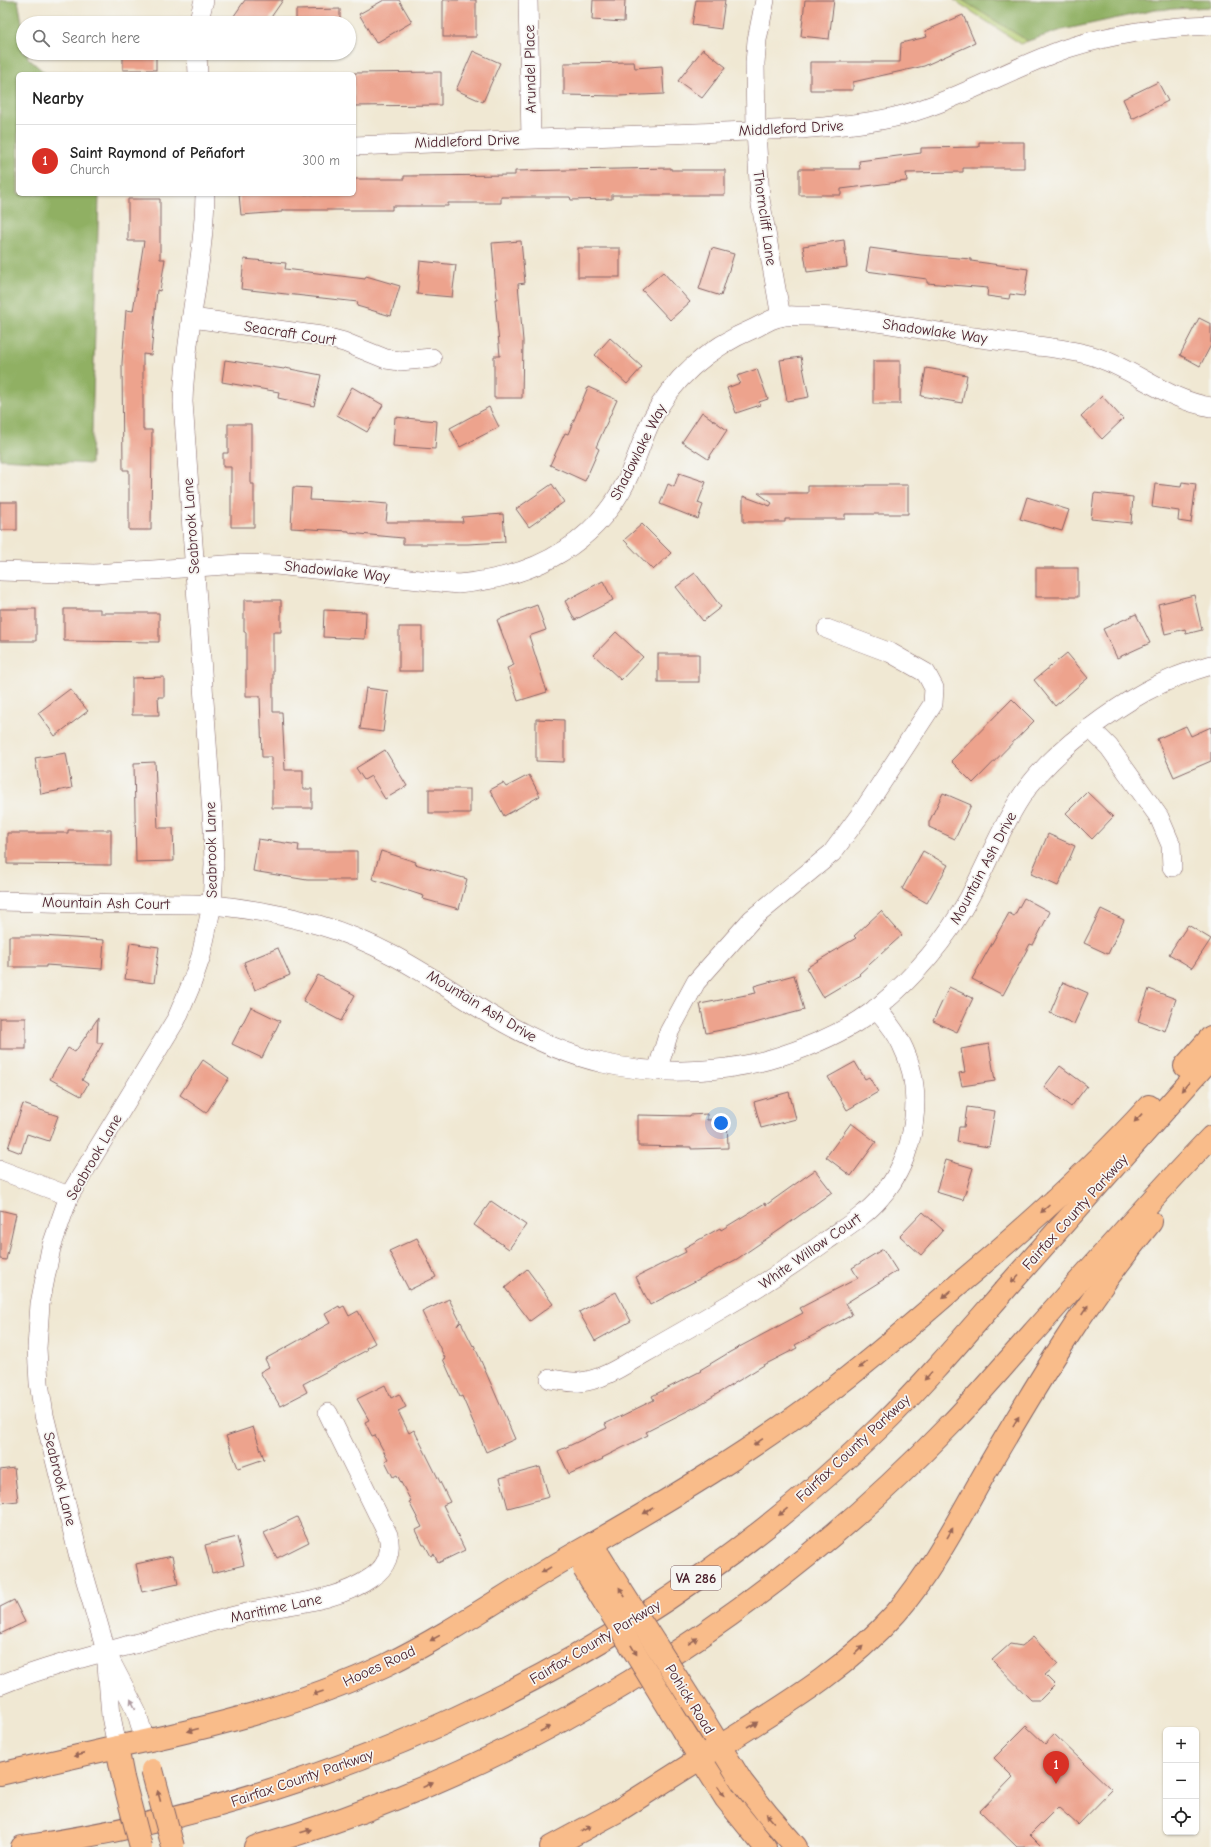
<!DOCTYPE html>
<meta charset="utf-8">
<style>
:root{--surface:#fff;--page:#f2f2f2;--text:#222;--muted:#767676;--line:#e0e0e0;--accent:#d93025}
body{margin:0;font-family:"Comic Neue",sans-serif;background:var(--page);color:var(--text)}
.controls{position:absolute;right:12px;bottom:12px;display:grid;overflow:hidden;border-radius:6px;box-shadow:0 1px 3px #0004}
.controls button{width:36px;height:36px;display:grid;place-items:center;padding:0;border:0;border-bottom:1px solid var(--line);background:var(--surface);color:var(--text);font:20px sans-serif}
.you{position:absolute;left:721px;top:1123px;width:14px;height:14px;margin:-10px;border:3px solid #fff;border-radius:50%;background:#1a73e8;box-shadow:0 0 0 6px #1a73e833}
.badge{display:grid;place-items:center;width:26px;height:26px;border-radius:50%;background:var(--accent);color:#fff;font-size:13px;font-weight:700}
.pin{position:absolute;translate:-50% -33px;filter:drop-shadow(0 1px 2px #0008)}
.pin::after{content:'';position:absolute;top:21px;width:14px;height:12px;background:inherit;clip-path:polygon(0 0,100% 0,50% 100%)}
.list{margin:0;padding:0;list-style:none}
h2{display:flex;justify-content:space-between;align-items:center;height:52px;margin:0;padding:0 16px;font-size:17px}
h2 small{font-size:13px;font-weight:400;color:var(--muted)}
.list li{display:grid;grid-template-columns:26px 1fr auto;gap:12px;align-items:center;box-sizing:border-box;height:72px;padding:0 16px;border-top:1px solid var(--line)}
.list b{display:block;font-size:15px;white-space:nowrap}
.list p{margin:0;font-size:13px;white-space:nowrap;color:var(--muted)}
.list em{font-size:13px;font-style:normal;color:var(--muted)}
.icon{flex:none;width:22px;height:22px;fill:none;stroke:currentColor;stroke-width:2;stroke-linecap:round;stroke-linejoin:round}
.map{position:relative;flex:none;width:1211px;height:1847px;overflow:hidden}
.search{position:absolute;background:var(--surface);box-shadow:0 1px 3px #0004;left:16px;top:16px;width:340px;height:44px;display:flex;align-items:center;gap:10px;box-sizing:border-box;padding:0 14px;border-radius:22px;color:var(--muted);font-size:15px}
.panel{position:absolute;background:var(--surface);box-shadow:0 1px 3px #0004;left:16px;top:72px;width:340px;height:124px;border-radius:6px}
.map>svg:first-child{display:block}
.green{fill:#b6cd71;stroke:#80764e}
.forest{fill:#90b063;stroke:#6d6847}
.building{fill:#eda38d}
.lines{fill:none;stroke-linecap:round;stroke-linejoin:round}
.minor-casing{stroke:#846566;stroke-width:20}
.major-casing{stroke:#846566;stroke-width:24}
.highway-casing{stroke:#846566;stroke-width:24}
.minor{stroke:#fff;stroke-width:19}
.major{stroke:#f9bc8a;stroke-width:22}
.highway{stroke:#f9bc8a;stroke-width:22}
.major-bridge-casing{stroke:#846566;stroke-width:24;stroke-linecap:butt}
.major-bridge{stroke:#f9bc8a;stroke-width:22}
.oneway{fill:#996656}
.oneway2{fill:#ae9aa0}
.labels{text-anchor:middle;stroke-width:3.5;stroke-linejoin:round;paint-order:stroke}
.shield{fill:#f6f6f2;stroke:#7e6067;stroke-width:1}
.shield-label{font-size:14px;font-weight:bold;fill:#4a1f2b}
.street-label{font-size:15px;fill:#4a1f2b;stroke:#f6f6f2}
</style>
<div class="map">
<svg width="1211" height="1847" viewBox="0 0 1211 1847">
<rect width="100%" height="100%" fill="#f6f6f2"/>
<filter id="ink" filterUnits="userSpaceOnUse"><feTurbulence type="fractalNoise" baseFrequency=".025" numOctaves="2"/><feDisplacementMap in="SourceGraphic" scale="8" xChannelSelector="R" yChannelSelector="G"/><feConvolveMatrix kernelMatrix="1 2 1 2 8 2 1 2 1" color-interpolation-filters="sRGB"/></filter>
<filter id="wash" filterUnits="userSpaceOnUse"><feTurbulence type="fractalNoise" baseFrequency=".012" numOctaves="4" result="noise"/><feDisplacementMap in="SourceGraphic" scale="16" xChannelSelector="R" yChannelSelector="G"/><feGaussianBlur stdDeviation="0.9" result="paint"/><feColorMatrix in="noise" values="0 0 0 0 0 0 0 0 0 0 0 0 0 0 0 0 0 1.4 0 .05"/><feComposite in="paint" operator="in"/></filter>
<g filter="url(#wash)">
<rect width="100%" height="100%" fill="#f0e8d3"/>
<path class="green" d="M954,0H1027L1028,41L1021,44Z"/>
<g class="forest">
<path d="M0,0H18L23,28V53H27L28,58L46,74H18V194H98L99,197L91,464L0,459Z"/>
<path d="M962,0H1211V7L1155,10L1062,30L1028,41Z"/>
</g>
<g id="blocks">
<g class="building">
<path d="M245,0H283L267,23H229Z"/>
<path d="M384,0H399L412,22L376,43L359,14Z"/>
<rect x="443" y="0" width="33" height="37"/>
<path d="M593,0H625L624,22L592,20Z"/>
<path d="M696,0H725L721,29L692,25Z"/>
<path d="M805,0H834L829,39L801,36Z"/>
<path d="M340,9V23H296V10Z"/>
<path d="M963,15L975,43L924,66L853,82V90H810V62H900L901,43L927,37L925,31Z"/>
<path d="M703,49L726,67L702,98L678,81Z"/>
<path d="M473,51L500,63L483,102L456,90Z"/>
<rect x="123" y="53" width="33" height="17"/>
<path d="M634,62L635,68L662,66L664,94L619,96L564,95V63Z"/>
<path d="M441,72V105L354,106V73Z"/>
<path d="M1158,82L1168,101L1132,119L1123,99Z"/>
<path d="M979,142H1024V168H963V172L906,173L907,181L841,189V195H799V169H860L859,161L921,153V148L979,147Z"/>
<path d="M671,168V170H725V195H612V199L571,200L570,197H501V203H448V206H392V210H282V212L241,215L239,194H354V179H404V176L515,175V171Z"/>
<path d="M128,199H160V259H165L160,291L157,290L151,355L143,354V430H152L151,530H129V470H123L122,363L126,310L133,311L144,241H128Z"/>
<path d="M844,240L847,267L807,272L803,246Z"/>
<path d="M521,241L525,283L518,284L523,341L522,398H494V356H500L495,299H497L492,243Z"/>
<rect x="578" y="248" width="42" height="29"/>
<path d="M712,248L734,254L721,296L699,289Z"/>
<path d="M870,248L921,255L971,259V261L1028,269L1024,296L1010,294L1009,299L987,296L988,288L927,283V279L866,271Z"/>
<path d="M244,259L286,263L285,269L365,279L366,276L400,286L391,316L357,306L358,302L241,289Z"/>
<path d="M420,261L456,265L452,297L417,294Z"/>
<path d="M663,272L690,302L670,320L642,290Z"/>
<path d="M1199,318L1211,324V345L1200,366L1180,355Z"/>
<path d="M610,338L642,367L627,384L595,355Z"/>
<path d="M801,357L809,397L787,401L780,360Z"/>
<path d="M225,360L284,369L285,368L321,375L314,406L278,398L279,392L222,382Z"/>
<rect x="873" y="361" width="27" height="43"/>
<path d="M926,368L967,375L962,403L921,396Z"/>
<path d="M757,369L768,399L759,402L760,405L736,413L727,388L740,383L737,376Z"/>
<path d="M352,387L383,405L367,432L337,415Z"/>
<path d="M588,387L617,400L596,447L599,449L585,481L550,465L565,433L568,434Z"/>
<path d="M1102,396L1123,419L1102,439L1081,416Z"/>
<path d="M489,407L499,427L460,447L450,428Z"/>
<path d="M702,412L727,430L708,459L682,442Z"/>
<path d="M395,417L437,421L435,449L393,446Z"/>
<path d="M228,424H251V484H254V527H231V467H223V453H228Z"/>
<path d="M679,473L706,482L698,503L703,505L698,519L660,504L668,484L674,487Z"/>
<path d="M1182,482L1196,484L1191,523L1178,521L1179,511L1152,507L1155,484L1181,487Z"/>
<path d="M552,484L564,502L529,527L516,509Z"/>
<path d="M865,485H908V514H845V519H785V522H743V496L770,506L772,503L758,493H808V486H865Z"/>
<path d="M293,487L311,488L310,500L352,502V501L388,504L386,522H463L462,517L503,514L505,542L468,544H403V538L349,533V531L291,528Z"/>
<path d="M1094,493L1133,497L1131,523L1091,519Z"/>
<path d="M1027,497L1069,510L1062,531L1020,519Z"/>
<rect x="0" y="502" width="17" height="28"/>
<path d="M642,524L671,553L653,570L624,540Z"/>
<rect x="1036" y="568" width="42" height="29"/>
<path d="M695,573L721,607L703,621L676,587Z"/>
<path d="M603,581L613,600L575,620L565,601Z"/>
<path d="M1194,595L1202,630L1186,634L1185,629L1165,634L1158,604Z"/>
<path d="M244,600H281V632H273V712H282L285,770H303V789H312V808H272V757H262L260,696H246V632H244Z"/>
<path d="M537,605L546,630L529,636L547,692L518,701L507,668L514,665L497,620Z"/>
<rect x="0" y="609" width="36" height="32"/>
<path d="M64,609H100V613H159V642L64,641Z"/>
<path d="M324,610L366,612L365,639L323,637Z"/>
<path d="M1136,614L1150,643L1117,658L1103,629Z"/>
<rect x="399" y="627" width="23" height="44"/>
<path d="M616,632L643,657L621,680L594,655Z"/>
<path d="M1067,653L1088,678L1055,706L1034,680Z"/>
<rect x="658" y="654" width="41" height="28"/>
<path d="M164,677V697H158L159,715H132V678Z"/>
<path d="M366,688L388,691L383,732L360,729Z"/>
<path d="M70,689L88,711L55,736L38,713Z"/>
<path d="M1012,699L1034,721L973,783L951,761Z"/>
<path d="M536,719L564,720V762L536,761Z"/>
<path d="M1186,726L1191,736L1211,727V761L1174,777L1157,739Z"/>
<path d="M385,750L407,786L385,799L371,776L364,780L356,768Z"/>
<path d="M66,753L72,788L41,794L35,758Z"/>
<path d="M155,762L158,828H173L174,861L136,862L134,763Z"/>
<path d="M529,775L540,796L504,816L490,790L503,783L506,787Z"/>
<rect x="429" y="789" width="41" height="24"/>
<path d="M1087,792L1113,817L1092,839L1066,813Z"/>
<path d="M943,793L971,805L955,839L929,827V822Z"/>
<path d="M68,830H111V865L7,864V833H68Z"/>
<path d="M1048,834L1075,846L1058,886L1031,874Z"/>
<path d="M258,839L299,845L298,851H357V880H307L253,871Z"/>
<path d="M381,851L416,862L415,864L467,879L459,909L423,899L424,896L372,879Z"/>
<path d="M923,851L948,865L927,903L902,889Z"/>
<path d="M1024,898L1050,912L1033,945L1030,944L1003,995L972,979L1009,913L1014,916Z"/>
<path d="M1101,909L1124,920L1108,954L1084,943Z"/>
<path d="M881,911L902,935L859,974L860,975L823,997L806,968L856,938L854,936Z"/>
<path d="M1188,925L1211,939L1192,968L1169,954Z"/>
<path d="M9,936H41L104,940L102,969L46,965V967H9Z"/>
<path d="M130,943L159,947L154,983L125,979Z"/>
<path d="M278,948L290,975L255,990L244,962Z"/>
<path d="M318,975L355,995L341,1021L303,1001Z"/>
<path d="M794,975L804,1010L751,1024L706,1033L700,1004L756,993L754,986Z"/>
<path d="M1063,982L1088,993L1074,1024L1050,1013Z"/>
<path d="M949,987L973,998L957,1032L933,1021Z"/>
<path d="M1149,989L1176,999L1165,1031L1138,1021Z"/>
<path d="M251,1007L280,1021L262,1058L232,1044Z"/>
<rect x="0" y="1018" width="26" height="31"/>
<path d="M98,1018L97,1043H103L82,1080L88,1084L81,1096L50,1079L68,1048L75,1052Z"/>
<path d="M989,1044L995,1081L962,1086L959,1073L965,1072L961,1049Z"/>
<path d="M203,1060L229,1078L206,1113L180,1095Z"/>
<path d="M855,1062L865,1079L869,1077L878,1092L847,1110L828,1077Z"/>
<path d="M1060,1066L1087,1086L1071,1107L1044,1087Z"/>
<path d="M789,1092L796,1119L761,1128L754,1102Z"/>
<path d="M23,1104L58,1116L49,1141L27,1134L21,1153L8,1148Z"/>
<path d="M967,1107L995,1111L989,1147L957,1142L959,1127H964Z"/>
<path d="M707,1114V1120L727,1119L728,1148L691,1149V1147L638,1146V1115L690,1116V1115Z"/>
<path d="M851,1123L876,1142L851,1176L826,1157Z"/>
<path d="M946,1160L973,1168L963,1200L936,1192Z"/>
<path d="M815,1170L832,1192L781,1229L737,1259L650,1305L636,1277L686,1252L684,1248L720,1228L721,1230L765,1203L766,1205Z"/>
<path d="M491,1201L526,1225L509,1249L474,1225Z"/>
<path d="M0,1210L16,1214L6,1260L0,1259Z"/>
<path d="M923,1212L943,1230L921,1255L900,1236Z"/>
<path d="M417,1238L436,1277L409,1290L389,1251Z"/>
<path d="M883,1249L897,1271L846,1303L852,1315L795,1345L797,1348L764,1365L699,1405L646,1432L648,1435L602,1458L603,1459L569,1474L558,1451L607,1428L605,1424L654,1400L652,1396L701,1371L700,1370L730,1352L803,1313L800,1308L858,1278L852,1268Z"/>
<path d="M527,1269L553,1304L530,1321L505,1288Z"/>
<path d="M616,1292L631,1321L595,1341L579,1312Z"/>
<path d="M449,1299L460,1321L457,1326L461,1322L473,1346L474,1345L515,1439L486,1452L462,1396L460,1397L443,1359L445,1358L422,1312Z"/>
<path d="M339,1306L340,1308L344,1306L349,1316L358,1311L375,1343L366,1348L367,1350L303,1384L307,1392L280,1406L260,1372L269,1367L265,1359L330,1323L325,1314Z"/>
<path d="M385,1385L391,1398L399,1394L406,1407L398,1411L409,1433L414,1430L450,1502L443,1505L465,1550L438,1563L434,1554L431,1556L425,1545H423L416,1530L422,1527L409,1502L411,1501L397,1475L393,1477L385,1461L388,1459L375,1435L372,1436L365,1422L369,1420L357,1399Z"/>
<path d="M253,1427L264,1459L238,1468L226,1436Z"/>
<path d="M540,1467L549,1497L508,1508L500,1478Z"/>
<path d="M14,1468L18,1501L0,1503V1470Z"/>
<path d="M297,1517L309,1542L277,1558L264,1533Z"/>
<path d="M237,1537L244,1565L212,1573L205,1545Z"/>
<path d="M172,1556L178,1584L142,1592L136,1564Z"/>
<path d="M14,1600L25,1622L0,1634V1607Z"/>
<path d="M1033,1637L1058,1664L1045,1675L1055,1685L1040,1700H1031L992,1660L1010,1644L1022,1646Z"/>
<path d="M1026,1726L1045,1744L1054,1734L1112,1790L1078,1825L1058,1807L1030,1835L1042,1847H1017L980,1811L1013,1777L994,1758Z"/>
</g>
</g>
</g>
<g filter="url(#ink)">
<use href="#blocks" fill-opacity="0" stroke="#846566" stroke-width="1"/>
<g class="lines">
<defs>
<g id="minor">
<path d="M528,0L531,138"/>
<path d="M765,0L757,40L755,63L756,130L760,199L781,317"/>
<path d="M198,23L204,0"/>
<path d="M197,53L198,74"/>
<path d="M354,146L799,129C834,126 869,124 903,115C961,99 1012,67 1068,48C1115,33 1162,27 1211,25"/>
<path d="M192,318L321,336L344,342L386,359L400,361L432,358"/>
<path d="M0,571L94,574L240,564L276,565L458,584C526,578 586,551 621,491C634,469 640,444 651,421C673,377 710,347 755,328C763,324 771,319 779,317C786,315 794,316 801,316C852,315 902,327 952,334C978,338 1005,341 1031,345C1052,348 1073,350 1093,356C1135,369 1166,400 1211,407"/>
<path d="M1090,728L1109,747L1159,817L1171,845L1172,867"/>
<path d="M0,901C43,902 86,903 128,904C157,904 186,903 214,905C250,909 285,915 319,925C383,943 433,979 489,1014C568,1062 635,1079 727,1068C775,1062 840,1038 878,1007C914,977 946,940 969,898C987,865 1000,829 1021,797C1039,770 1061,750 1086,731C1127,700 1161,679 1211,665"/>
<path d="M657,1071L669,1032L696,982L752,919L832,853L863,811L933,704L934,688L926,673L891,653L827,629"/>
<path d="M0,1170L69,1196"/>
<path d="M550,1379C560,1380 570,1383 580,1382C603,1380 624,1365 643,1354C666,1341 689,1328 711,1315C751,1292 789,1268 826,1241C844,1228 865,1216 880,1198C916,1157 926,1092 901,1043C895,1030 885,1019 876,1008"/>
<path d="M110,1660L136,1710L145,1741"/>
<path d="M0,1685C47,1666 97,1654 145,1641C180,1631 215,1620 251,1612C292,1603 337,1602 372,1577C387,1567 392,1552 388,1535L328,1413"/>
<path d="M117,1747L111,1716L106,1651L79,1557L44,1415L39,1383L37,1348L40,1304L51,1248L69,1196L177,1018L191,985L201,956L212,905L214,864L213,828L183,402C185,332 204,264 205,194"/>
</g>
<g id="major">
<path d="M703,1719L742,1782L768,1815L796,1847"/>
<path d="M683,1731L726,1799L765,1847"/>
<path d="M123,1778L117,1747C209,1728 301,1705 386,1665C458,1630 522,1582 592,1544L600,1557"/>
<path d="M551,1847L616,1812L720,1746"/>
</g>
<g id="highway">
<path d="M1185,1066L1211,1037"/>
<path d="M592,1544C672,1498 752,1450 826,1394C873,1359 917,1320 961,1282C1027,1227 1091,1170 1149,1106"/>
<path d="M720,1746C785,1705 844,1671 896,1613C934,1569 961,1514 990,1464C1039,1380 1089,1297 1151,1222"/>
<path d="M0,1774L117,1747"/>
<path d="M22,1847C344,1800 648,1653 881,1426C927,1381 968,1332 1010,1284C1077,1209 1144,1134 1211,1058"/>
<path d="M255,1847C518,1771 760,1622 950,1425C978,1396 1004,1365 1031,1335C1091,1268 1149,1201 1211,1137"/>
</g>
</defs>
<use href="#minor" class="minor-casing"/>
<use href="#major" class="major-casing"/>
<use href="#highway" class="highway-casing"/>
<use href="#minor" class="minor"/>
<use href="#major" class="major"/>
<use href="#highway" class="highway"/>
<defs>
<g id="major-bridge">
<path d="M600,1557L703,1719"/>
<path d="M584,1569L683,1731"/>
<path d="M152,1770L173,1847"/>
<path d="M123,1778L141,1847"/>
</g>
</defs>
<use href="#major-bridge" class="major-bridge-casing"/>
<use href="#major-bridge" class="major-bridge"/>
</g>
<defs><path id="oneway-solid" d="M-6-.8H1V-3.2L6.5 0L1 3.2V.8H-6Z"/></defs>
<g class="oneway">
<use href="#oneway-solid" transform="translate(1185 1087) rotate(132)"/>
<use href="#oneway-solid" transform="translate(1138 1118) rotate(133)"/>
<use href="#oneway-solid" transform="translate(1045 1209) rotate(138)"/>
<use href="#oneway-solid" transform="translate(1015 1279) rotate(132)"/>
<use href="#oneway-solid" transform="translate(947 1294) rotate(140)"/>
<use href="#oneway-solid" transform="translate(1085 1310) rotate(-57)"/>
<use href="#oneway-solid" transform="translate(863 1365) rotate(141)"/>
<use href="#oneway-solid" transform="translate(928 1376) rotate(132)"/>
<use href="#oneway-solid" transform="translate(1016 1421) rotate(-59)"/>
<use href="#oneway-solid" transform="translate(758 1442) rotate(145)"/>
<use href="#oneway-solid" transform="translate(648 1511) rotate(149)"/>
<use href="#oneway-solid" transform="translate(783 1512) rotate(141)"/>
<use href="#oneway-solid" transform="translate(950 1533) rotate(-60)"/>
<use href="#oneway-solid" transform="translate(546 1570) rotate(149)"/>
<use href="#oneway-solid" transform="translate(622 1592) rotate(-122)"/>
<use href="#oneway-solid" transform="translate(435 1638) rotate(151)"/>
<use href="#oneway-solid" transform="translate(693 1641) rotate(-35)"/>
<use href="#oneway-solid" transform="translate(634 1650) rotate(59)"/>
<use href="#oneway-solid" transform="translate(859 1650) rotate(-44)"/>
<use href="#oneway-solid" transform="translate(318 1693) rotate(160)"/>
<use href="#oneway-solid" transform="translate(753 1725) rotate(-32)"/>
<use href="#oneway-solid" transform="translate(545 1729) rotate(-28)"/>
<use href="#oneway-solid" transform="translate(193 1730) rotate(165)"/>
<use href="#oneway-solid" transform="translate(79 1755) rotate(167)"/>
<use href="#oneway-solid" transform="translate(428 1785) rotate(-24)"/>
<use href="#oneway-solid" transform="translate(721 1791) rotate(57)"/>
<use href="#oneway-solid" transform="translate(159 1796) rotate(-105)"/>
<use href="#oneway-solid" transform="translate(770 1818) rotate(-131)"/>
<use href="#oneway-solid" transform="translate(586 1829) rotate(-29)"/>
<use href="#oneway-solid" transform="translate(306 1831) rotate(-18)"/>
</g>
<use class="oneway2" href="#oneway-solid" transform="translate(133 1704) rotate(-117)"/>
</g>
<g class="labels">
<rect class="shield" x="671" y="1566" width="50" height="24" rx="3"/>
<g class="shield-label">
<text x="696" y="1583">VA 286</text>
</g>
<g class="street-label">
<text transform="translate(530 69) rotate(-91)" y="5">Arundel Place</text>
<text transform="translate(791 128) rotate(-3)" y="5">Middleford Drive</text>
<text transform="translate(467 141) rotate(-2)" y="5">Middleford Drive</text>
<text transform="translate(765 218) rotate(82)" y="5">Thorncliff Lane</text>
<text transform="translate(935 331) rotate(8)" y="5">Shadowlake Way</text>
<text transform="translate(290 333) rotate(9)" y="5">Seacraft Court</text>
<text transform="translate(638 452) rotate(-63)" y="5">Shadowlake Way</text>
<text transform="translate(191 526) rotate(-94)" y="5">Seabrook Lane</text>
<text transform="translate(337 571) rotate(6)" y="5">Shadowlake Way</text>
<text transform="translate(211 850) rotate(-91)" y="5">Seabrook Lane</text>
<text transform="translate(983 868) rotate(-62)" y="5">Mountain Ash Drive</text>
<text transform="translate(106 903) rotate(1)" y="5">Mountain Ash Court</text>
<text transform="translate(482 1006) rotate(31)" y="5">Mountain Ash Drive</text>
<text transform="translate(94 1157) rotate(-60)" y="5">Seabrook Lane</text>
<text transform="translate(1075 1212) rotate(-48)" y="5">Fairfax County Parkway</text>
<text transform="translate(810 1251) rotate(-35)" y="5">White Willow Court</text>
<text transform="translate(853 1448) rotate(-43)" y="5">Fairfax County Parkway</text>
<text transform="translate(60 1479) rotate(76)" y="5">Seabrook Lane</text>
<text transform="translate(276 1608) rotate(-12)" y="5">Maritime Lane</text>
<text transform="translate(595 1642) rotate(-31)" y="5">Fairfax County Parkway</text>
<text transform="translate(379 1666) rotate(-25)" y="5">Hooes Road</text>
<text transform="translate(690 1699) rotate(58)" y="5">Pohick Road</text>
<text transform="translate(302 1778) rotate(-19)" y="5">Fairfax County Parkway</text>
</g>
</g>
</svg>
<div class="controls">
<button>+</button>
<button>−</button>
<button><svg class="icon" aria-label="locate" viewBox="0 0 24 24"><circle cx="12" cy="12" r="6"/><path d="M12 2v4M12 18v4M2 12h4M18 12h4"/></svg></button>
</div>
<div class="you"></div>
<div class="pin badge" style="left:1056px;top:1784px">1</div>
<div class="search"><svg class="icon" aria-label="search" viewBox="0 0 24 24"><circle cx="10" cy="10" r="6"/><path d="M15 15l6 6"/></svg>Search here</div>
<section class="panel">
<h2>Nearby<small></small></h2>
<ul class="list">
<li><span class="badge">1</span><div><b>Saint Raymond of Peñafort</b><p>Church</p></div><em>300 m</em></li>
</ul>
</section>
</div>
